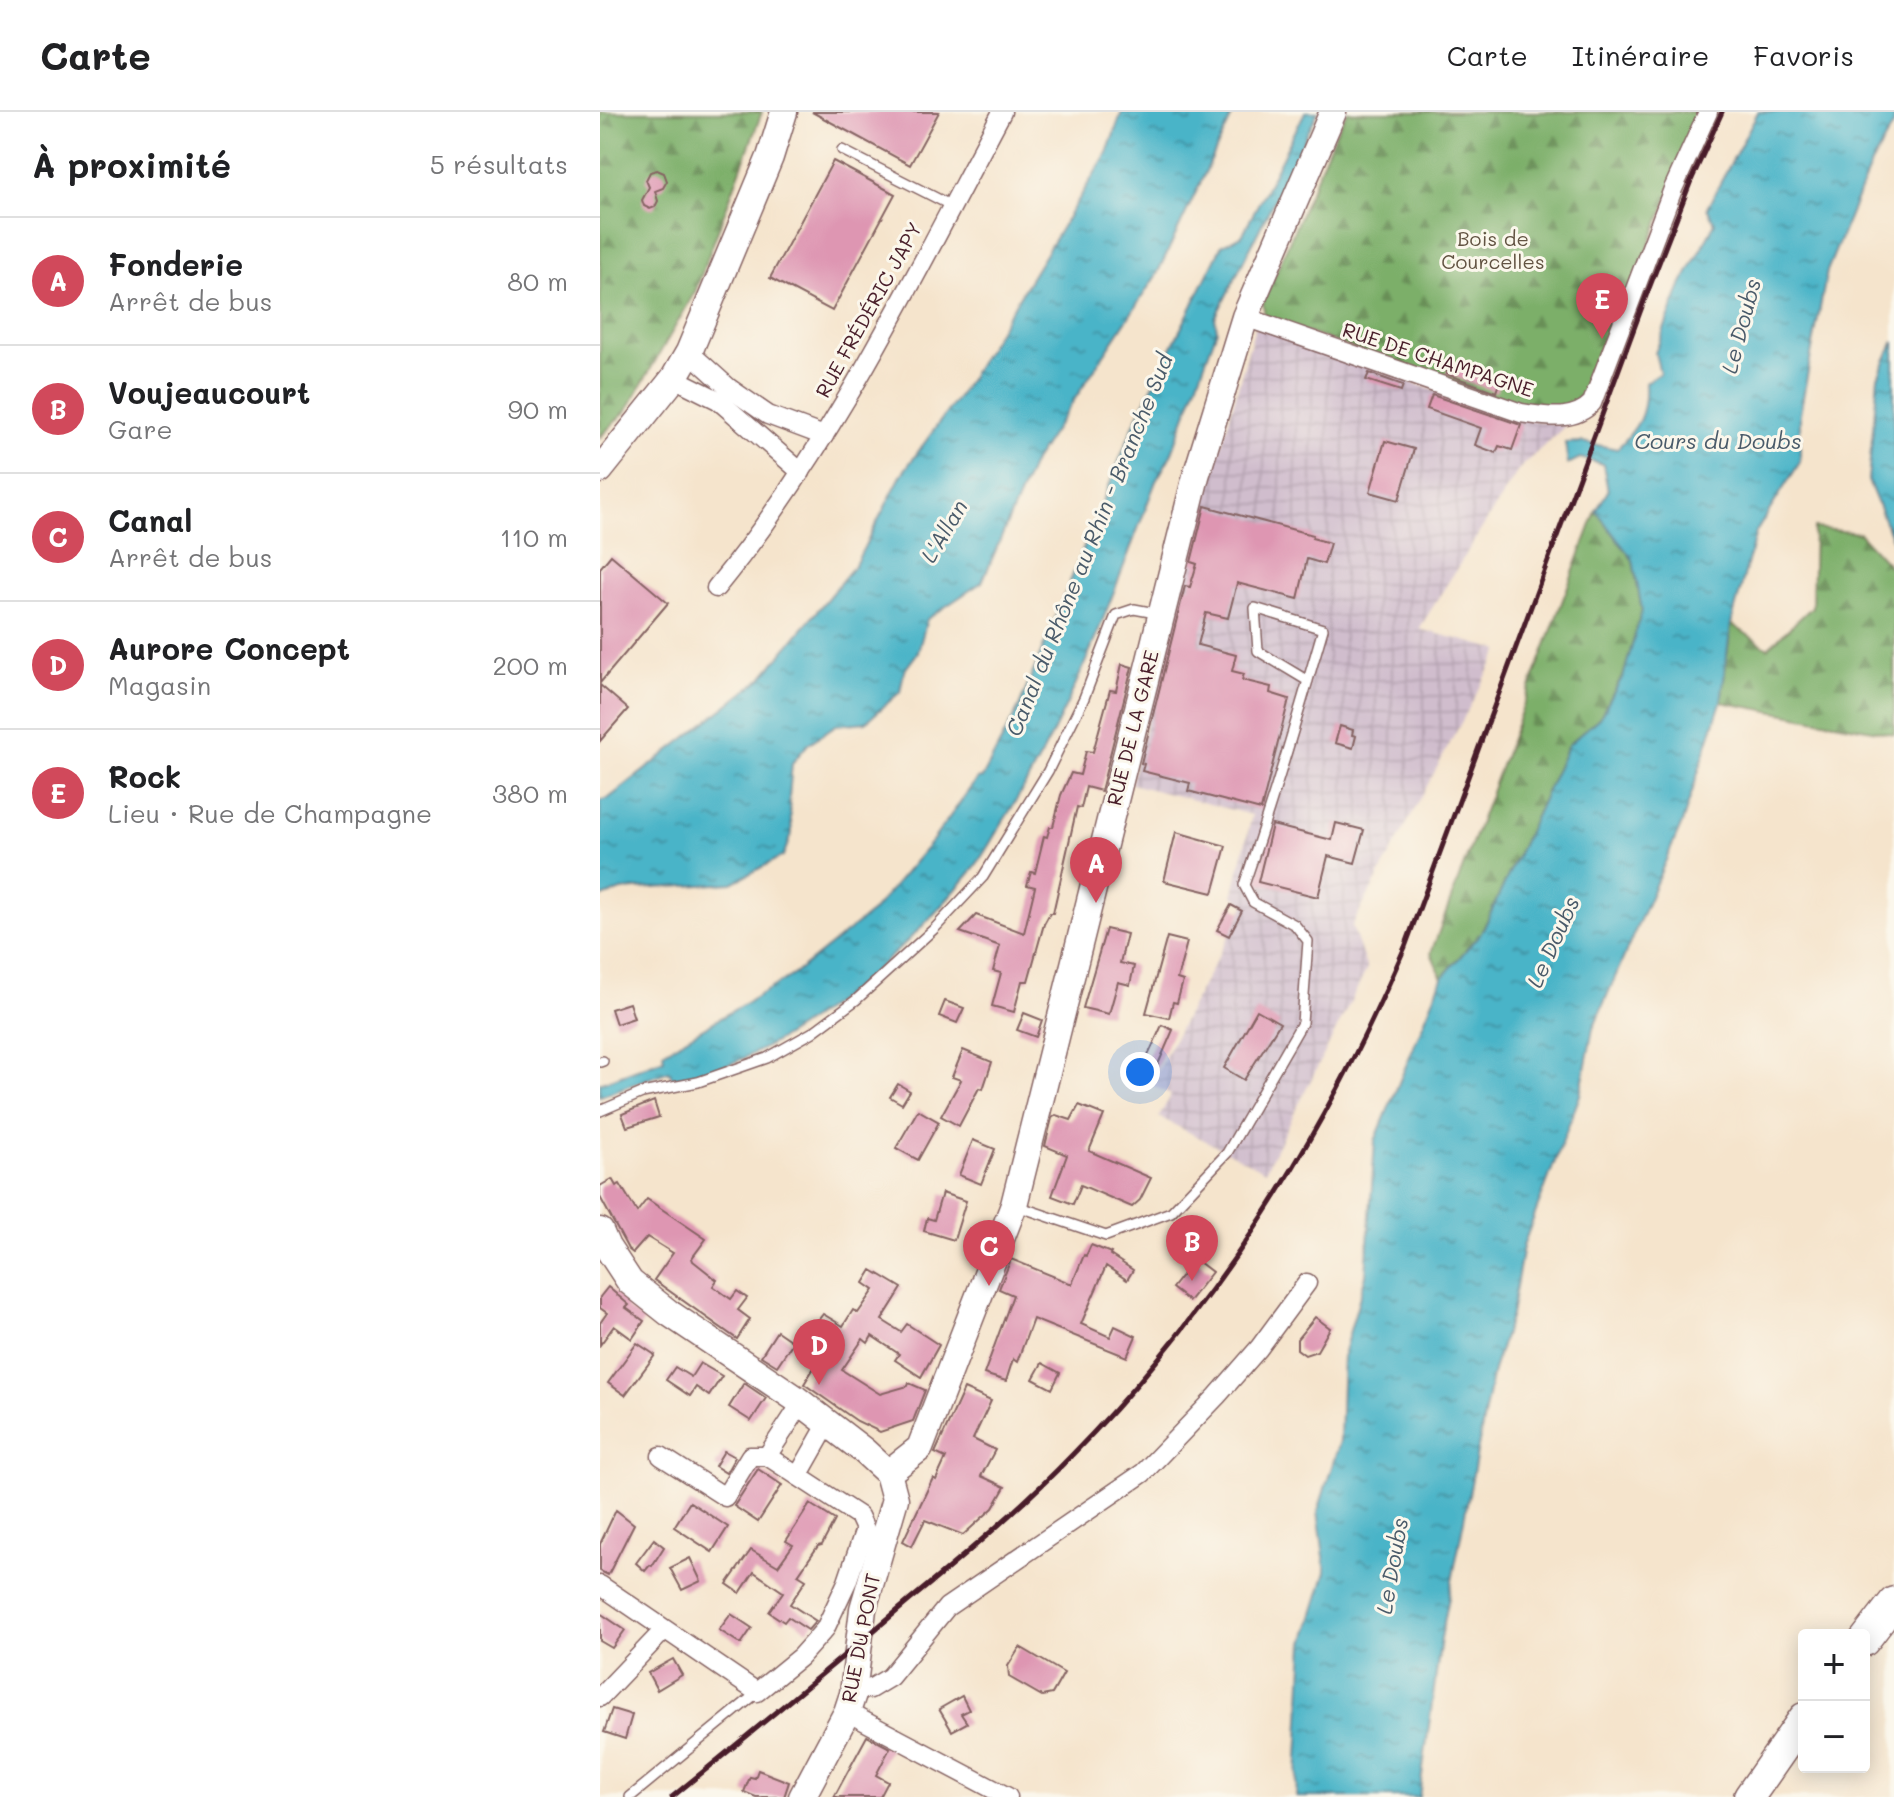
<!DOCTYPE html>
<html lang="fr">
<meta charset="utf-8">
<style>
:root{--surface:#fff;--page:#f6f6f6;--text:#202124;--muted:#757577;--line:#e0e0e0;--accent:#d1495b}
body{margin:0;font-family:Mali,sans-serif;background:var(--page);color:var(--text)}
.controls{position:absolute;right:24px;bottom:24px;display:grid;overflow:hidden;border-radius:8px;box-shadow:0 4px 20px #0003}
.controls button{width:72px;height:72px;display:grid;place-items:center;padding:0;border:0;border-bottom:2px solid var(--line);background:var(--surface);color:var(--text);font:40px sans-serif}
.you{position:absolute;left:540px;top:960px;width:28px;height:28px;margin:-20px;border:6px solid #fff;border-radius:50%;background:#1a73e8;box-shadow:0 0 0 12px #1a73e833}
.badge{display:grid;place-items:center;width:52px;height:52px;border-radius:50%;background:var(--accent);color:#fff;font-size:26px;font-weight:700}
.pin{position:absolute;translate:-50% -66px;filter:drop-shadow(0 2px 4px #0008)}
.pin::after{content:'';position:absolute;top:42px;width:28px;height:24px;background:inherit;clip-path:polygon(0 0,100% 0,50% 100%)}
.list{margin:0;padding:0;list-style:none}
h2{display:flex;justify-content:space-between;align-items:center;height:104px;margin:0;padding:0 32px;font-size:34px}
h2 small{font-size:26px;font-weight:400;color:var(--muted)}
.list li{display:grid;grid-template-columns:52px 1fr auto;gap:24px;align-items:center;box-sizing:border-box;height:128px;padding:0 32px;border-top:2px solid var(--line)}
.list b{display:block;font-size:30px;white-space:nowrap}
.list p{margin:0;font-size:26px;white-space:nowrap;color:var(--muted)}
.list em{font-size:26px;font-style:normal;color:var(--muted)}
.map{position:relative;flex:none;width:1294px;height:1685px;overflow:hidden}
header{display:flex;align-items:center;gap:48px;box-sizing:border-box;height:112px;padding:0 40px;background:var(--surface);border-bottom:2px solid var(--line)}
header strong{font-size:38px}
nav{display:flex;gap:44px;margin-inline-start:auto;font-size:28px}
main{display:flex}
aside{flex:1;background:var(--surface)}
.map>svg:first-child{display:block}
.industrial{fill:url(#industrial-grid)}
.forest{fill:url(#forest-firs);stroke:#63674a;stroke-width:2}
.water{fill:url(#water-ripples);stroke:#4a6a7a;stroke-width:2}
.building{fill:#de96b2}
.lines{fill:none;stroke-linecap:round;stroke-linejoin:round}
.service-casing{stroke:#866463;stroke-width:12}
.minor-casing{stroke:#866463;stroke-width:21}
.secondary-casing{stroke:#866463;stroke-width:29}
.primary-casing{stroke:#866463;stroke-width:33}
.service{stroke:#fff;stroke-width:9}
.minor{stroke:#fff;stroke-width:18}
.secondary{stroke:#fff;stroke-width:26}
.primary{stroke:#fff;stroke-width:30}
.rail{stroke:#4a1f2b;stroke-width:5}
.labels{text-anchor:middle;stroke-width:6;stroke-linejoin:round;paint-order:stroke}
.park-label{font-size:20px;fill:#625342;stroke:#fbf7ec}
.street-label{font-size:20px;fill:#4a1f2b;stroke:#fbf7ec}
.water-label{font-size:22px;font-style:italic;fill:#4a5b6a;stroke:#fbf7ec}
</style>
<header>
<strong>Carte</strong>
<nav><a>Carte</a><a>Itinéraire</a><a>Favoris</a></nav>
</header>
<main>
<aside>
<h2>À proximité<small>5 résultats</small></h2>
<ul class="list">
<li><span class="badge">A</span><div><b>Fonderie</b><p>Arrêt de bus</p></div><em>80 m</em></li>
<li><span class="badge">B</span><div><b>Voujeaucourt</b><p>Gare</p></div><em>90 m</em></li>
<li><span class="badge">C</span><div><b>Canal</b><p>Arrêt de bus</p></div><em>110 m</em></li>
<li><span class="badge">D</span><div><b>Aurore Concept</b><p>Magasin</p></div><em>200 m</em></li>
<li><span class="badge">E</span><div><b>Rock</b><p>Lieu · Rue de Champagne</p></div><em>380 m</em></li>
</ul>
</aside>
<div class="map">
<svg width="1294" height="1685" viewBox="0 0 1294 1685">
<defs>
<pattern id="industrial-grid" width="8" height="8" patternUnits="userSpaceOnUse" patternTransform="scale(2)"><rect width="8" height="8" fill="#d0bdcd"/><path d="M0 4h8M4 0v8" fill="none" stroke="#b4a2b0"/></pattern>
<pattern id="forest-firs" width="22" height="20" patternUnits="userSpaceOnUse" patternTransform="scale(2)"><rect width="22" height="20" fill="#7caf69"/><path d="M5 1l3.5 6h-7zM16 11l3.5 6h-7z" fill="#688e57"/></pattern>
<pattern id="water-ripples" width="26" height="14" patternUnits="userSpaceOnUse" patternTransform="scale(2)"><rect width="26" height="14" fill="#4ab4c8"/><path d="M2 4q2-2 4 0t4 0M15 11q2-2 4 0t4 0" fill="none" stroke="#4092a3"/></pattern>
</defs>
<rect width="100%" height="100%" fill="#fbf7ec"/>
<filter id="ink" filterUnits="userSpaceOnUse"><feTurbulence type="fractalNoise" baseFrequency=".0125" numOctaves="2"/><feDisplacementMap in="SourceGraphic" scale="16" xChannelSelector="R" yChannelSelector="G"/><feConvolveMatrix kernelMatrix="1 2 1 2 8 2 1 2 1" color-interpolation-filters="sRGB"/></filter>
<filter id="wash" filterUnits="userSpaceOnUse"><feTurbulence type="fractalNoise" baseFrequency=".006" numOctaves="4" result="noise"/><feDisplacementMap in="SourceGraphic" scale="32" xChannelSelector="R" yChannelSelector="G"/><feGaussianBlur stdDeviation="1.8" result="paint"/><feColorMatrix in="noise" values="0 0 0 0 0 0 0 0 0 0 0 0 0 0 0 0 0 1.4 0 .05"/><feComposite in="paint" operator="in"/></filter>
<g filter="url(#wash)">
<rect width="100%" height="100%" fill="#f5e4cc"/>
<path class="industrial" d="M655,215L901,302L965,314L919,357L819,517L900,538L752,814L767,857L665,1059L559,1005L571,983L550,972L646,792L633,784L652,703L531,672L573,506Z"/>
<g class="forest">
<path d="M0,0H162L95,180L27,298L0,325Z"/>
<path d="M747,0H1103L986,290L964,297L922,294L665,206L663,191L733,26Z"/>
<path d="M996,399L1033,448L1042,499L1024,562L1000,605L968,633L883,818L842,866L831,841Z"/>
<path d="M1214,416L1259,421L1294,459V622L1121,590L1131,512L1168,536L1212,495Z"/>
</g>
<g class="water">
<path d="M522,0H634L557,162L434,349L382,470L327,507L318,540L304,559L300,580L266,610L236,613L208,632L192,651L189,685L192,721L183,744L132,771L21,778L0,786V689L9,686L162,566L255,453L302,362L360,282L507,41Z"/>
<path d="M705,0H718L615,206L617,218L571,343L556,369C512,485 472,600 406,705C394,723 384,744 370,761C327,813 275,863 220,901C178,931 124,961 73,967L69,959L0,984V971L64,947L63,940L193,863L272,800L333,728L377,667L382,666L419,595L535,310L622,133L642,124Z"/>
<path d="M1158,0H1294V12L1271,52L1227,159L1200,301V350L1156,420L1131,512L1121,590L1082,711L993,916L980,983L923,1134L911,1203L893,1258L841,1526L819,1685H696L704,1531L726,1460L718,1399L740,1329L743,1243L766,1163L775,1029L842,866L883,818L968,633L1000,605L1024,562L1042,498L1033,448L996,399L1008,379L1003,352L980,346L968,352L965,331L982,330L1017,337C1038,315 1047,302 1045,271L1060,261L1055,241L1081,174L1115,111L1107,96Z"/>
<path d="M1294,229V432L1268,368L1278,265Z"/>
</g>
<g id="blocks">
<g class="building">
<path d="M212,0H339L310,53Z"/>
<path d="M233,49L295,82L232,199L170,166Z"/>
<path d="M57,58L64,61L67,69L63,76L55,79L58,89L55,95L50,97L44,94L42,88L49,75L46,68L50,60Z"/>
<path d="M850,251L900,268L896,280L846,262Z"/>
<path d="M769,261L803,273L801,279L766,268Z"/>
<path d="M832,283L921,313L912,338L899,334L896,341L875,333L881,316L827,297Z"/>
<path d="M785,329L814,337L799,388L770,380Z"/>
<path d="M605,394L713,423L712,426L730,431L724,452L707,447L698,487L637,471L628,506L606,501L598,533L636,543L632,559L644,562L642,568L671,575L670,581L689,587L661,698L588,679L590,671L542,659L544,652L541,651L585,474L590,475L597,452L591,450Z"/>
<path d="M11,443L68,491L0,571V456Z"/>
<path d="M522,552L532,555L501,679L486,675L481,696L477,695L453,801H450L444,812L428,869H422L414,900L392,894L401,861L393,859L400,834L360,820L376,803L424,821L435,775L427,773L431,760L435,761L444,724L447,725L450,715H453L461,683L471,661L480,663L486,639L493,640L510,578L516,579Z"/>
<path d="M0,573L28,597L0,629Z"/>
<path d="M740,614L753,618L752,623L756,624L753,636L735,631Z"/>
<path d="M736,711L764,718L755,751L728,744L718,785L658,770L672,713L732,728Z"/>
<path d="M576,720L626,734L613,781L564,769Z"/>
<path d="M631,793L642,799L629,824L617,818Z"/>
<path d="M506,817L527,822L520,851L534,854L530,873L518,870L509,902L483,896Z"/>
<path d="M567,825L587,830L577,867L583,869L577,891L573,890L569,906L546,901Z"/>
<path d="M345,889L364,896L357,911L339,904Z"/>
<path d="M29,891L34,906L16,912L11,897Z"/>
<path d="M657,898L680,911L644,968L624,956Z"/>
<path d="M424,901L442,908L436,925L417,918Z"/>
<path d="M562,913L573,918L553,964L541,959Z"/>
<path d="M363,938L392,950L383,977L379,976L359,1014L341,1004L361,968L352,965Z"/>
<path d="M298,972L310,979L302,992L290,985Z"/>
<path d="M54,989L59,1005L27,1015L22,1002Z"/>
<path d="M479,993L504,1003L489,1039L551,1066L540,1088L532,1095L481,1073L473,1092L452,1084L467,1043L445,1034L452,1006L456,1003L471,1008Z"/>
<path d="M318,998L339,1010L318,1048L296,1036Z"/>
<path d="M373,1028L395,1037L381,1072L359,1063Z"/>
<path d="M12,1067L16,1074L20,1072L37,1100L47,1087L106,1127L92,1146L93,1149L117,1168L113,1174L131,1187L137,1179L147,1186L138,1198L150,1207L137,1227L54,1168L73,1141L47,1125L33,1141L28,1137L0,1085V1074Z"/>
<path d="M342,1081L366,1089L354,1128L324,1119L327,1106L334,1108Z"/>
<path d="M491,1133L511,1141L510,1143L533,1158L527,1168L506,1154L481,1212L510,1225L515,1214L536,1224L527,1245L433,1207L417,1250L413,1247L406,1269L384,1262L413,1183L399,1177L411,1147L472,1172L484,1143L486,1144Z"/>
<path d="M595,1147L612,1160L589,1189L572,1176Z"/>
<path d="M272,1158L302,1176L282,1208L301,1220L307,1212L339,1233L321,1265L295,1248L299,1242L272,1224L268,1231L263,1227L242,1258L280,1282L308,1274L309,1271L325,1278L313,1309L280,1320L257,1309L204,1272L220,1246L199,1233L223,1202L243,1214L253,1198L258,1201L274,1178L264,1171Z"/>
<path d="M8,1175L29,1193L26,1196L44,1209L32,1227L14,1214L0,1233V1211L7,1201L0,1196V1185Z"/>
<path d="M715,1205L730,1216L717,1239L705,1243L697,1237V1227Z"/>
<path d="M177,1219L193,1230L177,1254L161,1244Z"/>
<path d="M37,1231L55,1243L25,1283L8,1271Z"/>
<path d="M100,1251L122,1264L109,1284L96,1275L90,1284L66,1268L75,1255L91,1265Z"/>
<path d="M442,1251L460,1261L452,1277L433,1267Z"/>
<path d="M144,1271L166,1286L151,1309L129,1295Z"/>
<path d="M364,1277L391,1289L373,1327L395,1338L381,1364L405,1375L393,1396L363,1423L325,1408L312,1434L303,1429L333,1366L336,1368L346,1346L335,1341Z"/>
<path d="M124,1339L135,1345L126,1361L115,1354Z"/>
<path d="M158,1357L182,1373L158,1410L134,1394Z"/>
<path d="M90,1390L128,1415L112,1440L74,1415Z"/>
<path d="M210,1392L235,1408L222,1433L218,1434L198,1463L206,1468L190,1492L216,1509L208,1518L188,1505L184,1510L169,1500L183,1480L154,1460L140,1481L127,1472L151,1438L178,1454L193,1433L186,1429Z"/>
<path d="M16,1398L34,1412L8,1463L0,1459V1432Z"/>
<path d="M54,1427L64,1435L52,1454L50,1453L45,1459L36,1451Z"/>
<path d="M90,1446L101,1469L82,1478L70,1456Z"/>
<path d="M0,1501L25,1518L12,1536L0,1529Z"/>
<path d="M131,1502L152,1516L141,1532L119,1518Z"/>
<path d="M420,1535L464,1561L452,1582L442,1584L409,1565L408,1554Z"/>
<path d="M73,1547L82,1563L57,1578L48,1561Z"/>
<path d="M362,1584L369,1598L361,1602L367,1611L352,1619L339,1597Z"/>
<path d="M12,1597L32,1603L25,1627L4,1620Z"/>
<path d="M267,1624L290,1636L276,1663L288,1670L280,1685H234Z"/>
<path d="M158,1658L189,1670L184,1685H156L144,1680L150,1665L155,1666Z"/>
</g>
</g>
</g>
<g filter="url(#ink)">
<use href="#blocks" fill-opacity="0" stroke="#866463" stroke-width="2"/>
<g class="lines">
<defs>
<g id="service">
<path d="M242,38L352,94"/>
<path d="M0,950L3,949"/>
<path d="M0,999L42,981L98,970L167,946L213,920L256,888L335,816L383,765L448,659L484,586L516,503L534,497L561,502"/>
<path d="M417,1094L506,1124L571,1100L627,1041L702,911L708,829L695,813L653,790L644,773C673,689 698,603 723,517L655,496L658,539L708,569"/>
<path d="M30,1685L157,1581"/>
</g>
<g id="minor">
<path d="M645,205L921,301C944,304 973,311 992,291L1073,77L1108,0"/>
<path d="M89,240L129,276L168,303L224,324"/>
<path d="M74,266L118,288L201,360"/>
<path d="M116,476C234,332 315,163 402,0"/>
<path d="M61,1344L125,1385L150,1344H167"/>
<path d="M167,1344L201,1292"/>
<path d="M198,1364L227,1313"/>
<path d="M0,1473L157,1580L200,1545L225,1517L247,1470L265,1417L259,1404L167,1344"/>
<path d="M254,1577H270L290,1565L347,1495L543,1361L617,1284L659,1236L707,1171"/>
<path d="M0,1585L64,1518"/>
<path d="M247,1600L408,1685"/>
</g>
<g id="secondary">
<path d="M0,358L74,266L89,240L170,45L184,0"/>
<path d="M0,1119L7,1135L30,1170L69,1201L195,1286L264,1339L288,1361"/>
<path d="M288,1361L320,1336L414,1093L596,364L645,205L733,0"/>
<path d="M202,1685L247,1600L253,1582L263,1497L295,1387L288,1361"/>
</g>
<g id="primary">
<path d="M1264,1529L1294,1490"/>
<path d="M1149,1685L1204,1606"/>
</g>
</defs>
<use href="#service" class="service-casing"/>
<use href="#minor" class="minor-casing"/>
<use href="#secondary" class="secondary-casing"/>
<use href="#primary" class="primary-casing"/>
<use href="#service" class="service"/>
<use href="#minor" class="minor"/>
<use href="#secondary" class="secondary"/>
<use href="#primary" class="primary"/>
<path class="rail" d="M72,1685C152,1620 231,1555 310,1488C366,1442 422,1395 472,1343C617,1195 724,1025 805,835L1046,184L1090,71L1122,0"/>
</g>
</g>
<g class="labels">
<g class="park-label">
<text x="893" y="134">Bois de<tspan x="893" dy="23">Courcelles</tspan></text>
</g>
<g class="street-label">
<text transform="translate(269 198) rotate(-61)" y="7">RUE FRÉDÉRIC JAPY</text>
<text transform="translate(838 248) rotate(18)" y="7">RUE DE CHAMPAGNE</text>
<text transform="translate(533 616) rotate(-76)" y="7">RUE DE LA GARE</text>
<text transform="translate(261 1526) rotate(-79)" y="7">RUE DU PONT</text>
</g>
<g class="water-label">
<text transform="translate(1141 214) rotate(-75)" y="8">Le Doubs</text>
<text x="1118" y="337">Cours du Doubs</text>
<text transform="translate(344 419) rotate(-59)" y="8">L'Allan</text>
<text transform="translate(489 433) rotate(-68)" y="8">Canal du Rhône au Rhin - Branche Sud</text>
<text transform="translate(953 830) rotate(-66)" y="8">Le Doubs</text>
<text transform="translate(792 1454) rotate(-80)" y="8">Le Doubs</text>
</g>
</g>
</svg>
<div class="controls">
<button>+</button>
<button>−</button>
</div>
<div class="you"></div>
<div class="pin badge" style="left:496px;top:791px">A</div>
<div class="pin badge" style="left:592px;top:1169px">B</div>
<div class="pin badge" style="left:389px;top:1174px">C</div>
<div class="pin badge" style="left:219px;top:1273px">D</div>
<div class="pin badge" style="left:1002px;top:227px">E</div>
</div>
</main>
